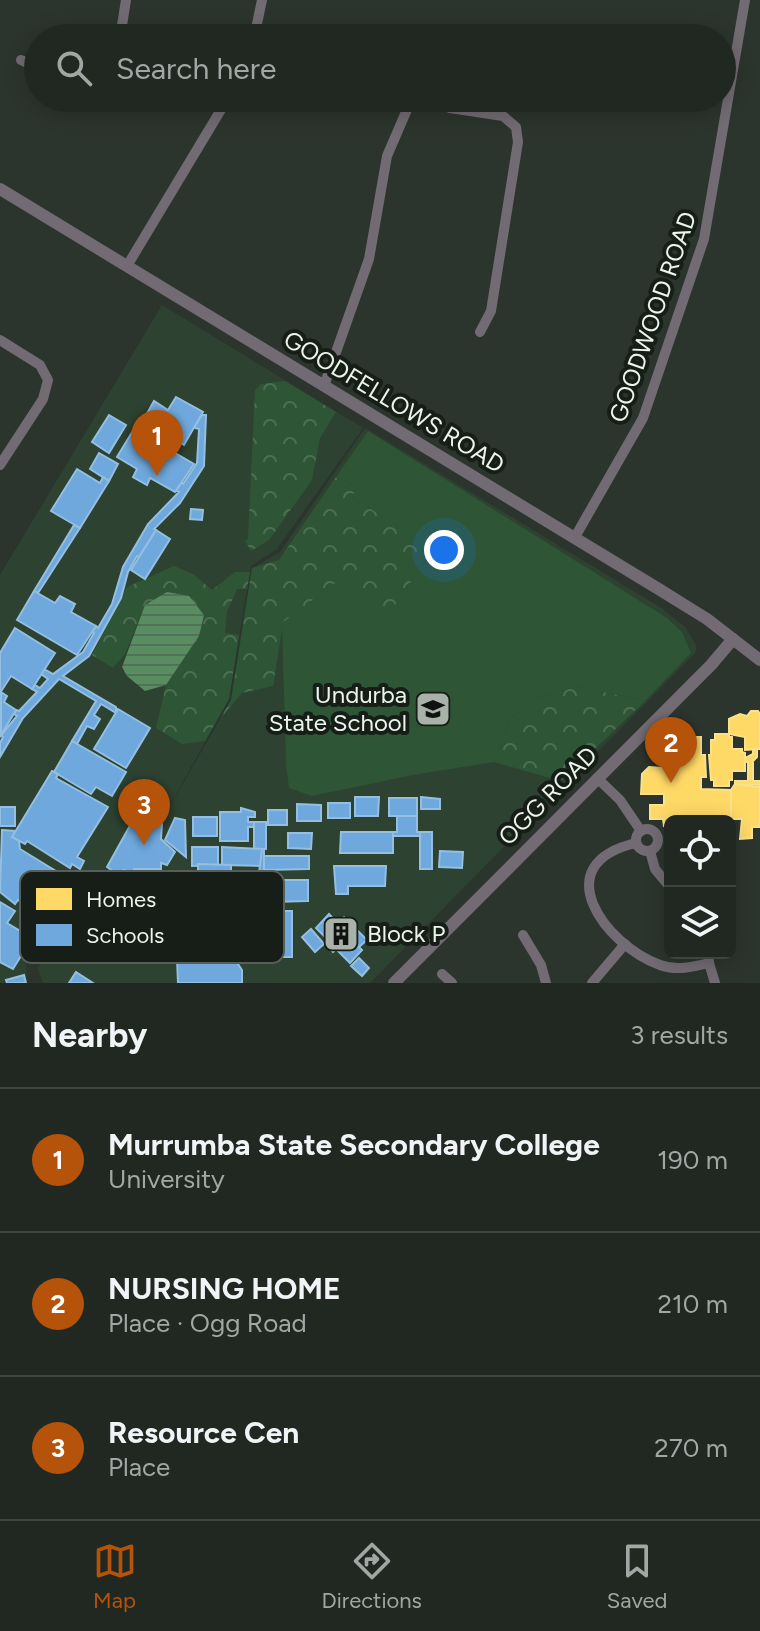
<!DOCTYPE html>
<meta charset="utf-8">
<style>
:root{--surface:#212822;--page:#2d342f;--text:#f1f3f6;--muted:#a2a6a5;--line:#3e4440;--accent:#b45309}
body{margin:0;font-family:Figtree,sans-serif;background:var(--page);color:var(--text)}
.controls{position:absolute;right:24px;bottom:24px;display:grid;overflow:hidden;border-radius:12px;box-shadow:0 4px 20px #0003}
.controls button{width:72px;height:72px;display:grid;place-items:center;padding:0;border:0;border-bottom:2px solid var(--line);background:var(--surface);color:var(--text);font:40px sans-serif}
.you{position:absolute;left:444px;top:550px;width:28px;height:28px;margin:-20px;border:6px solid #fff;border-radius:50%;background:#1a73e8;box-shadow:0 0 0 12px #1a73e833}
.badge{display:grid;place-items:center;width:52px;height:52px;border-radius:50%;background:var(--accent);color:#fff;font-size:26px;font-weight:700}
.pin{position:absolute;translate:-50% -66px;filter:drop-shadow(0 2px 4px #0008)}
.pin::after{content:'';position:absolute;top:42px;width:28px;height:24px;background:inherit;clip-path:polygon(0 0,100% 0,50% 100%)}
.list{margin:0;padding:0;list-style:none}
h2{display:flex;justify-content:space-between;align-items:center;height:104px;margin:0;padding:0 32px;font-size:34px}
h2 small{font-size:26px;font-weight:400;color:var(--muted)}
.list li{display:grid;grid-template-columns:52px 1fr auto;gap:24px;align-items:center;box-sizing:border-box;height:144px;padding:0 32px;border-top:2px solid var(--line)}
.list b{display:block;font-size:30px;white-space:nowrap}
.list p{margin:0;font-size:26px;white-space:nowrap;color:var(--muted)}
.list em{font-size:26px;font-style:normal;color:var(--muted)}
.icon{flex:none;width:44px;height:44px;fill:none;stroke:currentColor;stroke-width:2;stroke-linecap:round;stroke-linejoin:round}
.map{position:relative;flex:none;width:760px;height:983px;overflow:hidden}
.search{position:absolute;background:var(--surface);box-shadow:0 4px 20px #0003;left:24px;right:24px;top:24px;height:88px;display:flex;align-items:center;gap:20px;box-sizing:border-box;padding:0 28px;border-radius:44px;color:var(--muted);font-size:30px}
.sheet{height:536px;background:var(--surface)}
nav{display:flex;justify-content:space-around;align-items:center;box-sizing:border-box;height:112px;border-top:2px solid var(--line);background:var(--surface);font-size:22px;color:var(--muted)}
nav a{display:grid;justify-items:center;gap:4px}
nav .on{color:var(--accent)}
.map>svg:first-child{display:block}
.built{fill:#2d4230}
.forest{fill:url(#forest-crowns)}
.garden{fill:#2e5636}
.water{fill:url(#water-rules)}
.homes{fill:#ffd966;stroke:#f9e18e;stroke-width:2}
.schools{fill:#6fa8dc;stroke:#94bfe0;stroke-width:2}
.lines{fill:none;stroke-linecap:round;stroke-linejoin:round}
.minor{stroke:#726b73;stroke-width:10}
.tertiary{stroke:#726b73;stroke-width:12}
.labels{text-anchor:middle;stroke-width:8;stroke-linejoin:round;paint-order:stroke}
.street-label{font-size:24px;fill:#eaf5eb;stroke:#161e17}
.poi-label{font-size:24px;fill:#eaf5eb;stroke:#161e17;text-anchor:end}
.key{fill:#161e17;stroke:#565e57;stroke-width:2}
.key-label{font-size:22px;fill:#eaf5eb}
</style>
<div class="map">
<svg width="760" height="983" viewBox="0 0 760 983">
<defs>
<pattern id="forest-crowns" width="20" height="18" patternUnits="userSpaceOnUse" patternTransform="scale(2)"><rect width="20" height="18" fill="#2e5636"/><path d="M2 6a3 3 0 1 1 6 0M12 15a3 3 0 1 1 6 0" fill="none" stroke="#4c6f53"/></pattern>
<pattern id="water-rules" width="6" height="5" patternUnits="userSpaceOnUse" patternTransform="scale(2)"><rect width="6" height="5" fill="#5a8c62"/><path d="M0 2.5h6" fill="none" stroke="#527257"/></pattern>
</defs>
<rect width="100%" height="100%" fill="#2c352d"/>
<path class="built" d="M162,305L363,428L277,549L251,566L229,699L162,820L231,700L252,568L280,552L365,428L663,609L686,628L696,645V652L370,983H43L38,968L89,890L72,879L31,943L26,961L27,983H0V575Z"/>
<g class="forest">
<path d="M285,381L336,412L320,438L312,480L269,540L251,551L245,541L248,539L255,390L261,384Z"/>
<path d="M336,477L357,487L352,497L406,531L428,557L391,612L283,623L273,686L242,693L220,719L231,700L252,568L279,560Z"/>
<path d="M174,566L193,574L212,590L235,572H250L247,589H237L227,612L225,633L239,635L229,699L205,741L182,744L156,728L166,685L199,636L204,615L145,605L125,654L113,668L92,655L127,587Z"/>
<path d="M577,686L645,701L561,781L494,762L509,719L539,698Z"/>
</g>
<path class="garden" d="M368,431L667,618L682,632L691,653L645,701L577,686L539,698L509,719L494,762L413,775L312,796L289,788L286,764L282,623L339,580L391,611L428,557L406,531L352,497L357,487L336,477Z"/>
<path class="water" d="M167,592L189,596L204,615L199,636L166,685L145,691L127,676L122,667L145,605Z"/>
<g class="homes">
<path d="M751,711H758L760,714V749L745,750V737L729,734V719L740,714L747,716Z"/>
<path d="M715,734H729V737H732V749H742V752L745,753V771H732V780H729V786H714V780H711L709,755H711V740H715Z"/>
<path d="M676,737H701V755H705L706,777H701V789L731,790V825L730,821H670L669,830V826H664L663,819H650V805H664V794H641L642,774L649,767L664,768V753L669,749V744H676Z"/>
<path d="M753,749H757V757L753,761V781H760V785L735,784V781H748V762H745V758L753,754Z"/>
<path d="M735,784L760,787V827H752V838L740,839L742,819H733V825H731V790Z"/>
</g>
<g class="schools">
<path d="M176,397L203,412L184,445L143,421L154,401L168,410Z"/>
<path d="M109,415L126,425L109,453L92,442Z"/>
<path d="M202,415H206L204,466L180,503L154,529L156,530L139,557L137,556L128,572L121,598L89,656L63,676L116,707V713L101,704L94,715L100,719L94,729L87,726L77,744L72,741L96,701L59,679L23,718L0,757V743L3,737L1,735L17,716L14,714L16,710L19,711L37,692L32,689L35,685L40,688L48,679L41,674L44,669L53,674L83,652L94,633L92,632L96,626L98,628L112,604L123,567L148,524L179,492L176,491L181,482L183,484L197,463L199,429L195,428V426Z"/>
<path d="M134,429L194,464L175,492L150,478L147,485L133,477L137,469L117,457Z"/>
<path d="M99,453L118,464L109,481L90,469Z"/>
<path d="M77,469L100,483L103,477L109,481L80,528L51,511Z"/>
<path d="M191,509L203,510L202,520L190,519Z"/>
<path d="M74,525L80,528L38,593L34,591Z"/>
<path d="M156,530L170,539L145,579L131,570Z"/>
<path d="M34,591L55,603L60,596L75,604L71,612L96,626L77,655L17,620Z"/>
<path d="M15,628L55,653L32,689L11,676L0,693V653Z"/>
<path d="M1,692L7,696L4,702L16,710L1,735Z"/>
<path d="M118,709L150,728L126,768L94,749Z"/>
<path d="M72,741L126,772L112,796L96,787L91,794L54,772Z"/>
<path d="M52,771L58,774L56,778L108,807L77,857L84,861L80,869L72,864L70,868L27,841L25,844L12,837Z"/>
<path d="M355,797H379L378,816H355Z"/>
<path d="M421,797L440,799V809H421Z"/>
<rect x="389" y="798" width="28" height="18"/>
<rect x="328" y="803" width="22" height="15"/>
<path d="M297,804L321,805V821H297Z"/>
<rect x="0" y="807" width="15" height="19"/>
<path d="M241,808L255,812V817H248V822H254V827H248V841H220V812H241Z"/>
<rect x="268" y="810" width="19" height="15"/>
<path d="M138,811L162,824L161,839L175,852L167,865L161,863V869H134V874L124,870L120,876L107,867Z"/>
<path d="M397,816H417V832H420V836H393V832H397Z"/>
<rect x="193" y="817" width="24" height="19"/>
<path d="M175,818L185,820L186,857L165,840Z"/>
<rect x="254" y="822" width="12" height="27"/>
<path d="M2,830L15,831L12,837L19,841L20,849L69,879L46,916L18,900L15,904L0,892Z"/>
<path d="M341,832H393V853H340Z"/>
<rect x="420" y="832" width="12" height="37"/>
<path d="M288,833H312L311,849L288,848Z"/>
<path d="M192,847H218V865L192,866Z"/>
<path d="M222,847L262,849L261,866L222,865Z"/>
<path d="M262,849H264V881H258Z"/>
<path d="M440,851L463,852L462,868L439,867Z"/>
<path d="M264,856H309V869L264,870Z"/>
<path d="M198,864L231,865V883H198Z"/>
<path d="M334,866H386L385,886H348V894H336Z"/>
<path d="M124,870L143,878L144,882H124Z"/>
<path d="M271,880H308V901L272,902Z"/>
<path d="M0,902L15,911L7,923L32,938L13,969L0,962Z"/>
<path d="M272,911H292V957H271Z"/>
<path d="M329,914L337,923L344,917L367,940L359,947L362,950L350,963L336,949L333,952L328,946L331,943L316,928Z"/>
<path d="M311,929L324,944L315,952L302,937Z"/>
<path d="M234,958L242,970V983H178L177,959Z"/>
<path d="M359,958L369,968L362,976L351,966Z"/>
<path d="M76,972L93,983H69Z"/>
<path d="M24,975L26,983H7L6,980Z"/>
</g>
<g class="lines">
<g class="minor">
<path d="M120,38L126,0"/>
<path d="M254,38L262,0"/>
<path d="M21,60L38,68"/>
<path d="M423,98L450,108L503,116L516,127L518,142L491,311L480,332"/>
<path d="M127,266L228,98"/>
<path d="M0,340L40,365L48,380L43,399L0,465"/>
<path d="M324,386L369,259L387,156L412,98"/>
<path d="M575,537L643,418L704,239L745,0"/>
<path d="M597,778L620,800L641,831"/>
<circle cx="647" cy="840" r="11"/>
<path d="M636,843C545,864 605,945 660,965C676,971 693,967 709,963L708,953"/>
<path d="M650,851L655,869L670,887"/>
<path d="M523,935L541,965L546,983"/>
<path d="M709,963L715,983"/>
<path d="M442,974L452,983"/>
<path d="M592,983L625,944"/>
</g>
<g class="tertiary">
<path d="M0,189L657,588L707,619L760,660"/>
<path d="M394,983L711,665L733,639"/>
</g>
</g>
<defs>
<symbol id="school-square" viewBox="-11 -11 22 22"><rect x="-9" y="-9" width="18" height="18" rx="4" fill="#a8b2a8" stroke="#161e17"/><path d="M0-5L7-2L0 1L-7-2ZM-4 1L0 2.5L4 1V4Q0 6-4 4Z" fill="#111"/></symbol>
<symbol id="building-square" viewBox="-11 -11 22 22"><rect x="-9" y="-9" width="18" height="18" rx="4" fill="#a8b2a8" stroke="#161e17"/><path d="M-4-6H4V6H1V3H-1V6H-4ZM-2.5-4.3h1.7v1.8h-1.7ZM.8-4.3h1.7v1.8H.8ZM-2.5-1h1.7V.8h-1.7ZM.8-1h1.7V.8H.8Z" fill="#111"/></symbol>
</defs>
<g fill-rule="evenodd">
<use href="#school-square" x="413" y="689" width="40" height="40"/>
<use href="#building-square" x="321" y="914" width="40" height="40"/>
</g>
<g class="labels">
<g class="street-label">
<text transform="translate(653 317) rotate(-71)" y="8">GOODWOOD ROAD</text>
<text transform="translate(394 402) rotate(31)" y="8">GOODFELLOWS ROAD</text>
<text transform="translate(548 796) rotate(-45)" y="8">OGG ROAD</text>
</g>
<g class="poi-label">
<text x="407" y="703">Undurba<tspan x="407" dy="28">State School</tspan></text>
<text x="367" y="942" text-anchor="start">Block P</text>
</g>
</g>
<rect x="20" y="871" width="264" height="92" rx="12" class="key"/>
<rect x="36" y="888" width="36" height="22" fill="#ffd966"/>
<rect x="36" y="924" width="36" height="22" fill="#6fa8dc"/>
<g class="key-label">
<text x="86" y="907">Homes</text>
<text x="86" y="943">Schools</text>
</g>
</svg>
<div class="controls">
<button><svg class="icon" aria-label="locate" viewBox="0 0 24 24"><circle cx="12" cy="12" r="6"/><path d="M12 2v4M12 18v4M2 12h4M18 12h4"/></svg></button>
<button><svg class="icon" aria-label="layers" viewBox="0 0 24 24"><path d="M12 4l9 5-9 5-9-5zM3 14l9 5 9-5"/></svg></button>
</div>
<div class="you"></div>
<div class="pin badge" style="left:157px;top:476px">1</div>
<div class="pin badge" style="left:671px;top:783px">2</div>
<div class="pin badge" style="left:144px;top:845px">3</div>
<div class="search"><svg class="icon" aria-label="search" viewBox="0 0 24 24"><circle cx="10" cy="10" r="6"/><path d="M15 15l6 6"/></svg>Search here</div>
</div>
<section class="sheet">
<h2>Nearby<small>3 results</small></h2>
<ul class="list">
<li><span class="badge">1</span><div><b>Murrumba State Secondary College</b><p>University</p></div><em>190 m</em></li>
<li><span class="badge">2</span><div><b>NURSING HOME</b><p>Place · Ogg Road</p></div><em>210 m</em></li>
<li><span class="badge">3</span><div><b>Resource Cen</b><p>Place</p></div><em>270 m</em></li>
</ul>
</section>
<nav>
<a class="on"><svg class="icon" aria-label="map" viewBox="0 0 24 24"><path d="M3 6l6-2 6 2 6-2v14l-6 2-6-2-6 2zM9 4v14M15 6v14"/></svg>Map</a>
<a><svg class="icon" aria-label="directions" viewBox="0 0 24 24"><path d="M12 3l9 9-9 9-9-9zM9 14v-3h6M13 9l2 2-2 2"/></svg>Directions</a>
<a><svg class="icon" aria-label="saved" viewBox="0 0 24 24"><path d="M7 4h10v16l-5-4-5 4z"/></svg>Saved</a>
</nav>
